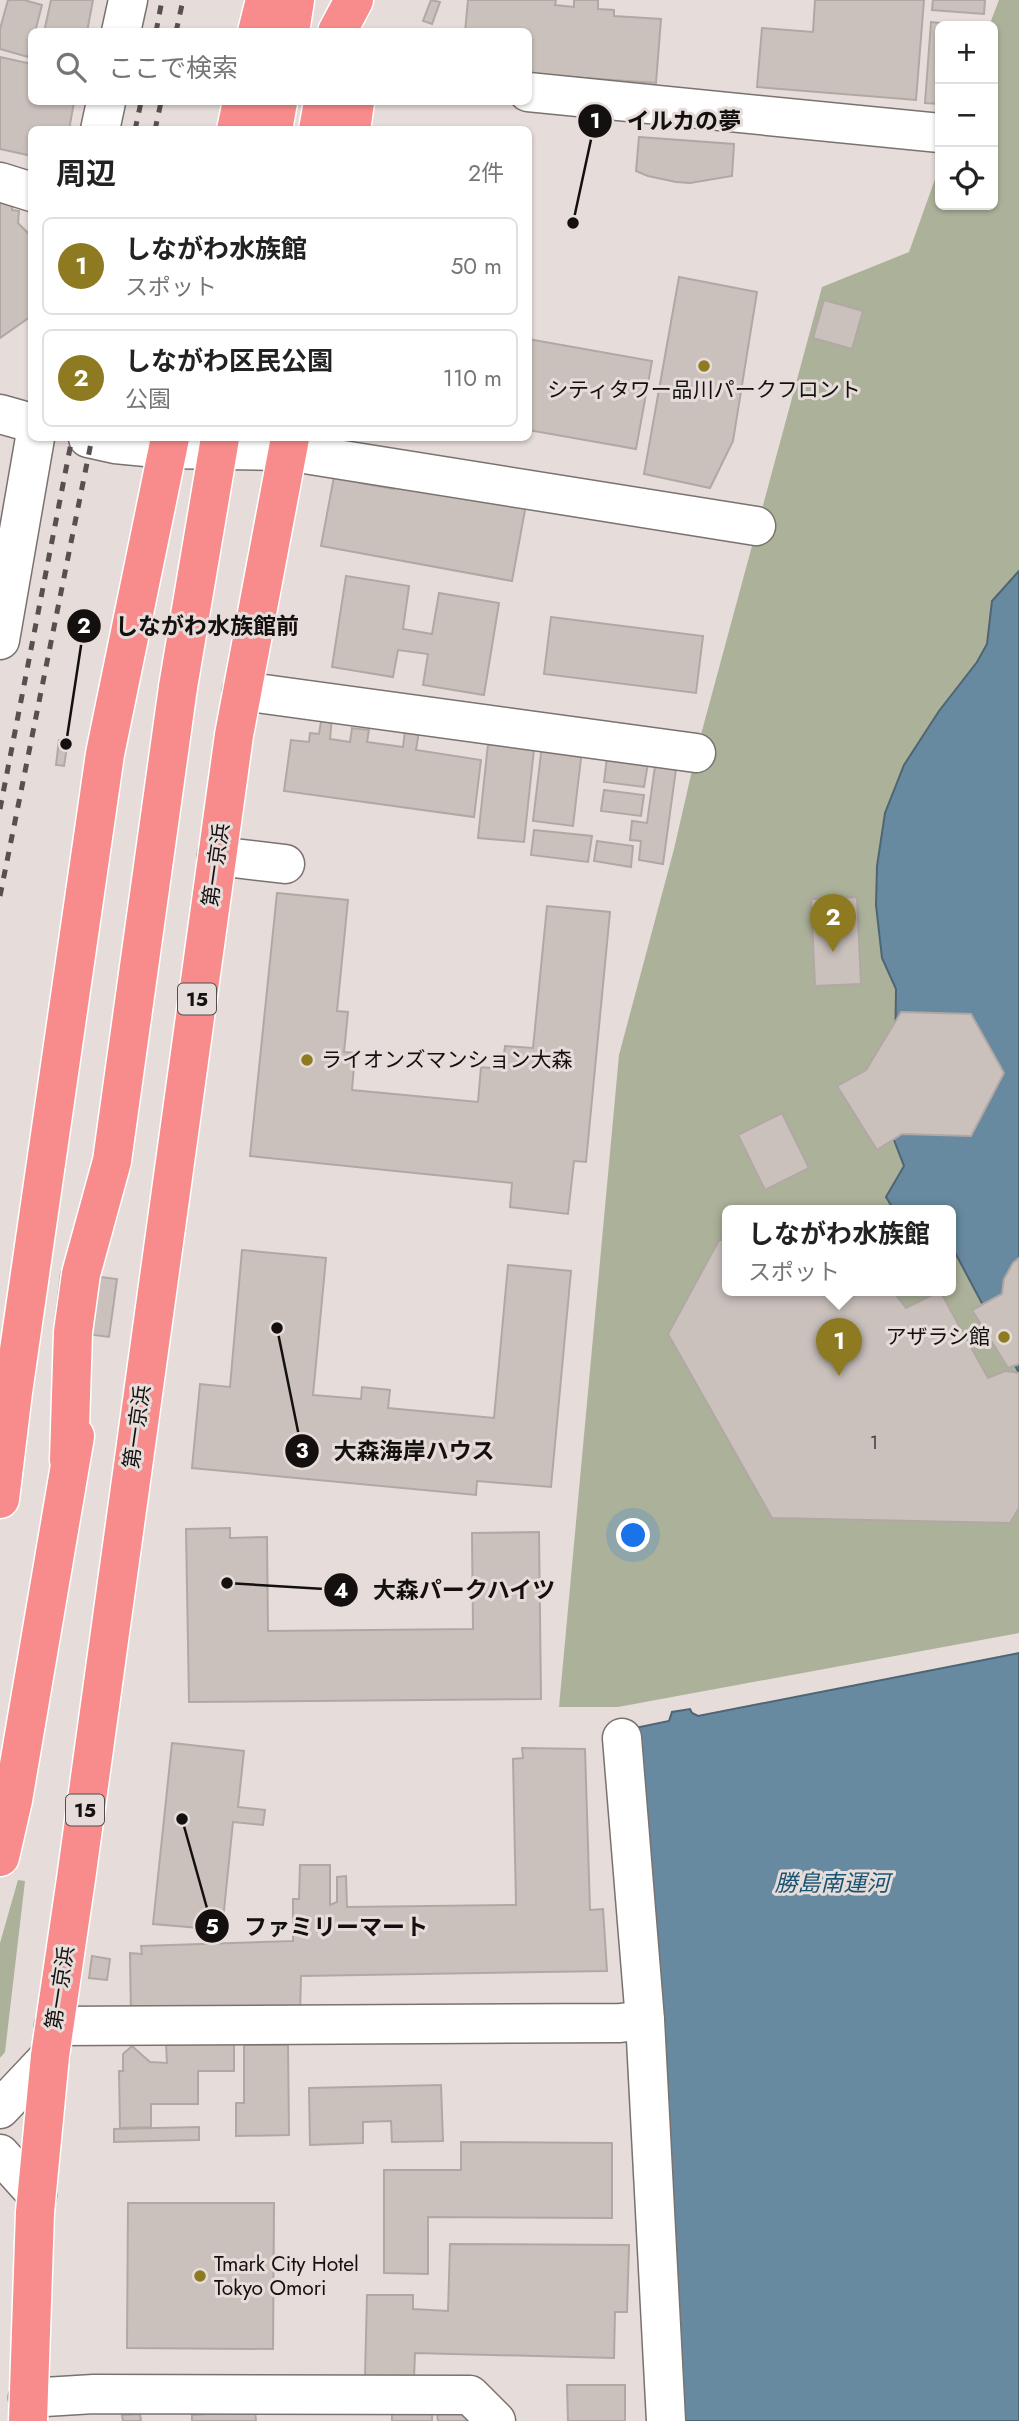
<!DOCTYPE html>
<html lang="ja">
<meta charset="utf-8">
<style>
:root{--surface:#fff;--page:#f6f6f6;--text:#222;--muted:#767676;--line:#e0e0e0;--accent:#8e7a20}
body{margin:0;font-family:Jost,"Noto Sans JP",sans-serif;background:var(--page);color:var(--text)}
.controls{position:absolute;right:21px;top:21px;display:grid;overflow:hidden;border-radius:10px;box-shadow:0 2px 5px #0004}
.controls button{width:63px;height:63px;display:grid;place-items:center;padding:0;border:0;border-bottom:2px solid var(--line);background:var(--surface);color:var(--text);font:35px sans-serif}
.you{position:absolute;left:634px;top:1536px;width:24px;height:24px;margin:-18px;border:5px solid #fff;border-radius:50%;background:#1a73e8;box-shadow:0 0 0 10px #1a73e833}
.badge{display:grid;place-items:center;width:46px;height:46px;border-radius:50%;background:var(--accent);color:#fff;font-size:23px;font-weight:700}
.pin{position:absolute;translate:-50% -58px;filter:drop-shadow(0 2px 4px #0008)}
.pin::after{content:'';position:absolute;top:37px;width:24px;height:21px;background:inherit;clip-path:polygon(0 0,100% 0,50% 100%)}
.popup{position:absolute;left:722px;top:1205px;width:234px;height:91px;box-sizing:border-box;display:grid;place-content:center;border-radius:10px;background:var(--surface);filter:drop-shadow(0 2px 5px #0005);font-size:23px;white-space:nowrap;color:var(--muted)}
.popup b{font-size:26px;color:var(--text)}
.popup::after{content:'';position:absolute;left:50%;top:100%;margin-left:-14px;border:14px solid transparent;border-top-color:var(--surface)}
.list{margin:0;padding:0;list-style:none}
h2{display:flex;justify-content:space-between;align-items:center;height:91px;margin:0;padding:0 28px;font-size:30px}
h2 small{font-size:23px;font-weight:400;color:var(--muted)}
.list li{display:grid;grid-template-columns:46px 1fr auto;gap:21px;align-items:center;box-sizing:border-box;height:98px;margin:0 14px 14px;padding:0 14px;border:2px solid var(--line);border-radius:10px}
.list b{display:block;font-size:26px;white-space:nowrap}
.list p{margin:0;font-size:23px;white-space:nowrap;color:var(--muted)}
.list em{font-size:23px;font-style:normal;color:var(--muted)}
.icon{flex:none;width:38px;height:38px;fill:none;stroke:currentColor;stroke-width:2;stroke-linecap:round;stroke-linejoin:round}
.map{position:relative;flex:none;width:1019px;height:2421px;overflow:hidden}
.search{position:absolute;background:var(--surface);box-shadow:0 2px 5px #0004;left:28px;top:28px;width:504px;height:77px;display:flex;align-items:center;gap:18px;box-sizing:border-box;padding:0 24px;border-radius:10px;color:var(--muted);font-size:26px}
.panel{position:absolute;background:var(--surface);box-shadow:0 2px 5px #0004;left:28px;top:126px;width:504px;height:315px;border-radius:10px}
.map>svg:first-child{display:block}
.green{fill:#acb29a;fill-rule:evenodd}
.water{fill:#688aa0;stroke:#4e6574;stroke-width:2}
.building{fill:#cac1bd;stroke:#b1a8a4;stroke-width:2}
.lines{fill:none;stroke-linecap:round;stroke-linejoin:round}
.minor-casing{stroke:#7a726f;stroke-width:41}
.highway-casing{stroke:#fff;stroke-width:41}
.minor{stroke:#fff;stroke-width:38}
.highway{stroke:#f88c8c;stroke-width:38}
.rail{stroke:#56514f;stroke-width:5;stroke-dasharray:9 9;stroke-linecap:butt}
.highway-bridge-casing{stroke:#fff;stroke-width:41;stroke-linecap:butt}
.highway-bridge{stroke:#f88c8c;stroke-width:38}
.poi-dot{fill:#8e7a20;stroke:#e6dcd9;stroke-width:2.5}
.labels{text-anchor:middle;stroke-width:6;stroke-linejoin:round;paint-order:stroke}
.number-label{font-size:18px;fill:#413c3a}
.shield{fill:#e6dcd9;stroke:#524d4c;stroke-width:2}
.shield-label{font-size:19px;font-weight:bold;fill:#13100f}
.poi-label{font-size:21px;fill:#13100f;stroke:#e6dcd9;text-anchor:start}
.street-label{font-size:21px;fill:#13100f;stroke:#e6dcd9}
.water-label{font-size:23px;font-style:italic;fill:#175374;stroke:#e6dcd9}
.leader{fill:none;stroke:#13100f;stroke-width:2.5}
.callout-dot{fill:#13100f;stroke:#e6dcd9;stroke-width:2.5}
.mark-label{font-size:21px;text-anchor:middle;font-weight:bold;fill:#fff}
.callout-label{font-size:23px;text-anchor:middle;font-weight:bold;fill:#13100f;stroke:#e6dcd9;stroke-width:6;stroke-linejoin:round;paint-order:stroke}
</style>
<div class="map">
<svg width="1019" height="2421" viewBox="0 0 1019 2421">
<rect width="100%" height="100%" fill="#e6dcd9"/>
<g class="green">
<path d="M999,0H1019V1633L618,1707H559L619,1055L674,849L696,753L822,287L909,252L940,165V205H993V26H989ZM727,1210H951V1290H727Z"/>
<path d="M18,1880L25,1881L5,2052L0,2058V1943Z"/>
</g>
<g class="water">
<path d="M1019,571V1373L951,1245V1210H894L886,1197L904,1166L894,1140L896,989L882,958L876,905L877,866L885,813L904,765L939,711L977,662L987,644L992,601Z"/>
<path d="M1019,1653V2421H676L635,1728L669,1721L672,1712L690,1709L692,1713L698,1716Z"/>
</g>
<g class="building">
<path d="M8,0H24L42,5L35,32H32L28,57L0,49V29Z"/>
<path d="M51,0H93L87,32H44Z"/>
<path d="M431,0L440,2L432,24L423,21Z"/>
<path d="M468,0H556L555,5L574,7V0H598V9L614,10V16L661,19L656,83L528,74V32H465Z"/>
<path d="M815,0H924L916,100L757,87L762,28L813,32Z"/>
<path d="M933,0H985L984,14L932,10Z"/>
<path d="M931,22L969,26H940V104L925,103Z"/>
<path d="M0,57L32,64V102H74L69,130H32V156L0,149Z"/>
<path d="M639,137L734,144L732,176L690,183L676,182L648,176L636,171Z"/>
<path d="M0,199L13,200L12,210L19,211L18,223L32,237L30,317L0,338Z"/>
<path d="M679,277L757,292L733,441L710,488L644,474Z"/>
<path d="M824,300L863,311L852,349L813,338Z"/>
<path d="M528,339L652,361L636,449L528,430Z"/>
<path d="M336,466L362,471L360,483L394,489L397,475L527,499L512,581L321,546Z"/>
<path d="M346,576L409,586L403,629L432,634L439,593L499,603L484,695L423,685L428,654L398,650L393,677L332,667Z"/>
<path d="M551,617L703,636L696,693L544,674Z"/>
<path d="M322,716L332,717L330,739L350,742L352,728L369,730L367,742L403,747L406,723L420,725L416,750L481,760L474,817L284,791L291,740L309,742L310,733L319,734Z"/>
<path d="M59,740L68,741L64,766L56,765Z"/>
<path d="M488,744L534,749L524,842L478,838Z"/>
<path d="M542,745L582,750L573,826L533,821Z"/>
<path d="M607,757L648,763L644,787L604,782Z"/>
<path d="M655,766L676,769L663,864L639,860L641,841L630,840L632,821L647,823Z"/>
<path d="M604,790L644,795L641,816L601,811Z"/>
<path d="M534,830L592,836L588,862L531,855Z"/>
<path d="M597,841L633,846L631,867L594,861Z"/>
<path d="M277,893L348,900L337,1011L348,1012L344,1052L355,1053L352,1090L478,1102L481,1067L502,1069L505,1046L533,1048L547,906L610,912L586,1162L574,1161L568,1214L510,1207L512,1183L250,1156Z"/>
<path d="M857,897L861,984L815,986L811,899Z"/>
<path d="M901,1012L971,1014L1004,1073L971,1136L902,1134L877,1150L837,1086L866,1070Z"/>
<path d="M782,1113L809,1168L765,1190L738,1135Z"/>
<path d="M719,1240H727V1290H864L866,1294L871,1290H892L906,1308L940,1291L988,1378L1005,1371L1019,1373V1508L1010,1523L772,1518L668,1334Z"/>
<path d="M242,1250L326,1258L313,1395L361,1399L362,1387L390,1390L388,1408L494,1418L508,1265L571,1271L551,1487L477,1481L476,1495L192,1468L200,1384L230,1387Z"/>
<path d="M1019,1258V1364L1008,1368L972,1310L1002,1294L1004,1279L1013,1263Z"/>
<path d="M61,1272L117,1279L109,1337L54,1330Z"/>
<path d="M230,1528V1538L267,1537L268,1631L473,1629L472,1533L539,1532L541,1699L189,1702L186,1529Z"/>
<path d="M172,1743L244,1751L238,1807L265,1810L263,1825L233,1822L222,1930L153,1924Z"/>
<path d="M522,1748L585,1749L590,1910L603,1909L607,1971L301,1976L300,2013L131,2015L130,1953L142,1954L141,1946L293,1941V1899H299L300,1865H330V1905L337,1902V1877L346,1876L347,1907L516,1905L513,1759L523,1758Z"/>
<path d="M92,1956L110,1959L107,1980L89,1978Z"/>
<path d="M166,2043H234V2071H198V2104H151V2127L120,2128L119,2071H123V2054L132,2046L150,2062L167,2063Z"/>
<path d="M244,2045H288L289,2135L236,2136V2103H244Z"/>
<path d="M441,2085L443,2141L392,2142L391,2121L363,2122V2143L310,2145L309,2088Z"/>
<path d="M199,2127V2140L114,2142V2129Z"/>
<path d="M461,2142L612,2143V2218L428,2217V2274L384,2273V2170H461Z"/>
<path d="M128,2203H274L273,2349L127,2348Z"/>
<path d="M450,2244L629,2245L627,2312H615L614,2358L415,2353L414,2379L365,2377L367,2295H413V2309L448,2311Z"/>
<path d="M567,2385H625V2421H568Z"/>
<path d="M255,2411L256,2421H192V2415Z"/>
<path d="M462,2412L473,2421H438L437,2413Z"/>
<path d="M140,2414L141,2421H123L122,2415Z"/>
<rect x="392" y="2414" width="40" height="7"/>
</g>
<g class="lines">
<defs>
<g id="minor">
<path d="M121,32L128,0"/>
<path d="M528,92L940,133"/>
<path d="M100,130L106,102"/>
<path d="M0,182L32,192"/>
<path d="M0,414L32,423"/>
<path d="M88,438L115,444L167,449L286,451L756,526"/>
<path d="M0,640L35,438"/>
<path d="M242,691L696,753"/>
<path d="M217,856L285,864"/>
<path d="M622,1738L645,2020L666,2421"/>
<path d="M54,2026L620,2023L645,2020"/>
<path d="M0,2109L50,2056"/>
<path d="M0,2154L37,2195"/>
<path d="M28,2398L94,2394L470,2395L496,2421"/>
</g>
<g id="highway">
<path d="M257,32L265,0"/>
<path d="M290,32L295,0"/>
<path d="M337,32L354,0"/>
<path d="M236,130L242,102"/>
<path d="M273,130L278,102"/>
<path d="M318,130L323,102"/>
<path d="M351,130L355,102"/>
<path d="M69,1460L73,1332L81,1274L112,1161L178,687"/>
<path d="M0,1499L13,1392L105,754L170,438"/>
<path d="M0,1857L13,1800L75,1436"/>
<path d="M28,2421L35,2212L50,2056L76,1879L234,735L290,438"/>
</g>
</defs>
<use href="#minor" class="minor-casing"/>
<use href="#highway" class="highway-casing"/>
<use href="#minor" class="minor"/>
<use href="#highway" class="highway"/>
<g class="rail">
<path d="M156,32L162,0"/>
<path d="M176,32L183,0"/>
<path d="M135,130L141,102"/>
<path d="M155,130L161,102"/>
<path d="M0,809L72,438"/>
<path d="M0,896L92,438"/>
</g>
<defs>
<path id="highway-bridge" d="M178,687L220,438"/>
</defs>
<use href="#highway-bridge" class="highway-bridge-casing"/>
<use href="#highway-bridge" class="highway-bridge"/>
</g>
<g class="poi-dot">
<circle cx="704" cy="366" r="7"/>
<circle cx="307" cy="1060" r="7"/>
<circle cx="1004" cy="1337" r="7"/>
<circle cx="200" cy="2276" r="7"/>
</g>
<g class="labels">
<g class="number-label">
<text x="874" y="1449">1</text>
</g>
<g class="shield">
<rect x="178" y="983.5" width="38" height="31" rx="5"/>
<rect x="66" y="1794.5" width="38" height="31" rx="5"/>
</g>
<g class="shield-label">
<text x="197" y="1006">15</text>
<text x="85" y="1817">15</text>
</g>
<g class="poi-label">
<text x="704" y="397" text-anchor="middle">シティタワー品川パークフロント</text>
<text x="321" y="1067">ライオンズマンション大森</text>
<text x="990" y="1344" text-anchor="end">アザラシ館</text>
<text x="214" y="2271">Tmark City Hotel<tspan x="214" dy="24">Tokyo Omori</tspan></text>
</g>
<g class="street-label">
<text transform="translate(216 865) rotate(-82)" y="7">第一京浜</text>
<text transform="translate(137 1427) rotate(-82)" y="7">第一京浜</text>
<text transform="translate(60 1988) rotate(-81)" y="7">第一京浜</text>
</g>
<g class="water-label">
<text x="832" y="1891">勝島南運河</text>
</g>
</g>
<path class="leader" d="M573 223L595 121M66 744L84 626M277 1328L302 1451M227 1583L341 1590M182 1819L212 1926"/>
<g class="callout-dot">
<circle cx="573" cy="223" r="7"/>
<circle cx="66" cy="744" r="7"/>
<circle cx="277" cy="1328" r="7"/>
<circle cx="227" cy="1583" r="7"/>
<circle cx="182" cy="1819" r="7"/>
<circle cx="595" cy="121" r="18"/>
<circle cx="84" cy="626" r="18"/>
<circle cx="302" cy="1451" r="18"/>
<circle cx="341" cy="1590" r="18"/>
<circle cx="212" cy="1926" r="18"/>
</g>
<g class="mark-label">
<text x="595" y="128">1</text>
<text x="84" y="633">2</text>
<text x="302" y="1458">3</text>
<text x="341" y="1598">4</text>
<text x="212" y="1934">5</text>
</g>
<g class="callout-label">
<text x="684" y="129">イルカの夢</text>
<text x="207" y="634">しながわ水族館前</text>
<text x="414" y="1459">大森海岸ハウス</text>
<text x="464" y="1598">大森パークハイツ</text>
<text x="336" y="1935">ファミリーマート</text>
</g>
</svg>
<div class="controls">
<button>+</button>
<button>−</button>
<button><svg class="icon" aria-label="locate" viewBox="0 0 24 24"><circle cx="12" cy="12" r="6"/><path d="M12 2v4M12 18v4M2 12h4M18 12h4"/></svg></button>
</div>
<div class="you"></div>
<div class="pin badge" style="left:839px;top:1376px">1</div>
<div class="popup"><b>しながわ水族館</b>スポット</div>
<div class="pin badge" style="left:833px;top:952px">2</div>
<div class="search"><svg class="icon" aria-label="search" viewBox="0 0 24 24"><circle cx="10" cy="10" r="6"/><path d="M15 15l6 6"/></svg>ここで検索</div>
<section class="panel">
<h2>周辺<small>2件</small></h2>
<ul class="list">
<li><span class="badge">1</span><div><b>しながわ水族館</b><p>スポット</p></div><em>50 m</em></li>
<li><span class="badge">2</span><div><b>しながわ区民公園</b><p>公園</p></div><em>110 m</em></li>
</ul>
</section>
</div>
